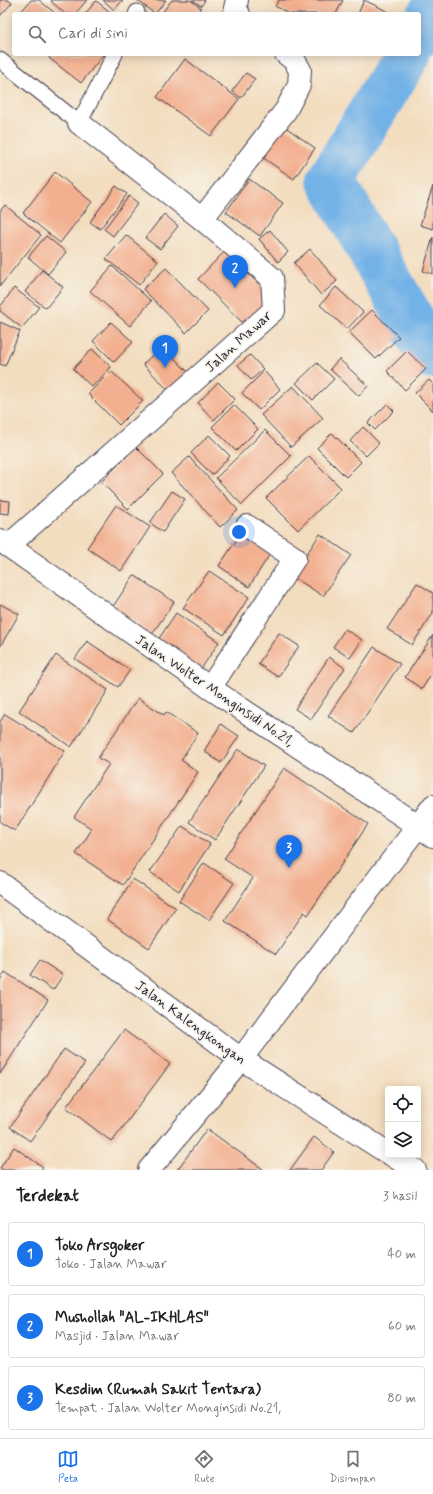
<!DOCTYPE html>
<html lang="id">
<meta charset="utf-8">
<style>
:root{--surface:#fff;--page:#f2f2f2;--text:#202124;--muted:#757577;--line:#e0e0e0;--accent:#1a73e8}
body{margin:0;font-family:Mynerve,sans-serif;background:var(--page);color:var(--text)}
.controls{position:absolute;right:12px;bottom:12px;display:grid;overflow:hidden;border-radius:4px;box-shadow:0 2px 10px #0003}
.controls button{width:36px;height:36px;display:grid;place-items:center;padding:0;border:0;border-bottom:1px solid var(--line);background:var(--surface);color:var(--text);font:20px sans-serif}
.you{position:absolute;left:239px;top:532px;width:14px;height:14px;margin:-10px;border:3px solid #fff;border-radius:50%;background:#1a73e8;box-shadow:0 0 0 6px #1a73e833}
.badge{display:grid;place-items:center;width:26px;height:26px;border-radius:50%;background:var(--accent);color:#fff;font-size:13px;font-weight:700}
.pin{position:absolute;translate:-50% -33px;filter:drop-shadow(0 1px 2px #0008)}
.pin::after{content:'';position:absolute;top:21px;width:14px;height:12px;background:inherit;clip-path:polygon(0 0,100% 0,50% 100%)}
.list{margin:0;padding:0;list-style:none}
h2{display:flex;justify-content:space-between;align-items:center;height:52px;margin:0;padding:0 16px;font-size:17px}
h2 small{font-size:13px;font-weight:400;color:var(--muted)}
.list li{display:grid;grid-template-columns:26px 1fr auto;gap:12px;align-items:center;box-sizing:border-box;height:64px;margin:0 8px 8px;padding:0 8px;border:1px solid var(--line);border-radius:4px}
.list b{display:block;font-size:15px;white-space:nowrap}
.list p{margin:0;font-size:13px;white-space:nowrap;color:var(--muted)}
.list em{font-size:13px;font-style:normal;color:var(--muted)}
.icon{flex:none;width:22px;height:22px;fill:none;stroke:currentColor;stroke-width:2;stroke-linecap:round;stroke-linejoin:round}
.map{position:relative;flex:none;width:433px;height:1170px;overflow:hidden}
.search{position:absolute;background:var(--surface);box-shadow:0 2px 10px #0003;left:12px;right:12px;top:12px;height:44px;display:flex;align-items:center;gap:10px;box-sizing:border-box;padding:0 14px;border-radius:4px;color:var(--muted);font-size:15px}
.sheet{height:268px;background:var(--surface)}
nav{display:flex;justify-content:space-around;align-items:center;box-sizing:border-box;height:56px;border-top:1px solid var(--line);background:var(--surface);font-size:11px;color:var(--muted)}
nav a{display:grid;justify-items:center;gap:2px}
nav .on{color:var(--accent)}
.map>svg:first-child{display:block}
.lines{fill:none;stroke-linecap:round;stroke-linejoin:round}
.river{stroke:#73b2e7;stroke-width:48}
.building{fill:#f3b090}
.service-casing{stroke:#413e4f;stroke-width:17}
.minor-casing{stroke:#413e4f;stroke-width:24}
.trunk-casing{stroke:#413e4f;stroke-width:24}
.service{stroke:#fff;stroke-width:15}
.minor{stroke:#fff;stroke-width:22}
.trunk{stroke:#fff;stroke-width:22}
.labels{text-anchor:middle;stroke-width:3.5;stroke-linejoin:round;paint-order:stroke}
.street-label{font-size:14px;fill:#22223b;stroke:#f7f3e8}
</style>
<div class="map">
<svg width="433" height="1170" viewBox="0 0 433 1170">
<rect width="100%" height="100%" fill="#f7f3e8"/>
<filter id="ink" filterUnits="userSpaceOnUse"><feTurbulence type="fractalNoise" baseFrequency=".025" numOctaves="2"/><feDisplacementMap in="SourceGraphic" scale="8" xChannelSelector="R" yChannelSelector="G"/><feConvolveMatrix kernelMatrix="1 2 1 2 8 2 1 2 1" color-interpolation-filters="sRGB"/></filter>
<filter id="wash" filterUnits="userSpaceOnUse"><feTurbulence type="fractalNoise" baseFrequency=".012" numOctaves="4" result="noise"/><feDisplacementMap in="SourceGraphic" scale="16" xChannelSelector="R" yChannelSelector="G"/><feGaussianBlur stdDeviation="0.9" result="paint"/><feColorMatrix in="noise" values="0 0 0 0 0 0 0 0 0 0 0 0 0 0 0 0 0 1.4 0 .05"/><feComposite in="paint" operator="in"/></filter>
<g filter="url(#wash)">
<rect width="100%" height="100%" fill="#f3ddbf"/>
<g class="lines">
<g class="river">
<path d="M419,35L433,12"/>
<path d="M407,54L331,180L429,352L433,355"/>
</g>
</g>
<g id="blocks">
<g class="building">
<path d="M0,0H8L12,3L0,16Z"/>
<path d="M31,0H39L56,14H19Z"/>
<path d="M52,0H87L75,14H65L51,1Z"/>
<path d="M103,0H123L114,10Z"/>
<path d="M137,0H166L155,14Z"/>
<path d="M172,0H190L201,8L196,14H161Z"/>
<path d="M192,0H205L201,6Z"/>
<path d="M279,0H343L336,14H290L275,6Z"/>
<path d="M364,0L393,14H358Z"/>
<path d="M96,1L113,14H85Z"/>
<path d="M52,54H104L81,83L49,58Z"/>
<path d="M185,59L239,99L211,136L157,97Z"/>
<path d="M246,73L255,79L241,98L232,91Z"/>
<path d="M284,126L315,148L294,179L262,157Z"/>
<path d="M55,172L92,202L60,243L23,213Z"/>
<path d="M249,179L283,203L260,236L226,212Z"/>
<path d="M116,186L127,194L100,229L90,222Z"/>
<path d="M433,186V229L420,225Z"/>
<path d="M129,196L138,203L113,236L104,229Z"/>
<path d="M5,205L41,235L0,286V211Z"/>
<path d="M164,214L178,226L160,249L145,238Z"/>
<path d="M270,230L288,252L278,262L259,239Z"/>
<path d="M126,235L158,261L139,285L106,259Z"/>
<path d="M46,236L66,252L48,274L28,257Z"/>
<path d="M433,237V274L423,271Z"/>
<path d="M310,249L337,281L321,295L294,263Z"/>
<path d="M225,251L272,297L245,325L198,279Z"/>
<path d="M112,266L151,301L130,326L90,291Z"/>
<path d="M166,268L208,311L186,333L143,289Z"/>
<path d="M42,270L63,287L46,308L25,292Z"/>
<path d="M336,287L363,312L347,329L320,305Z"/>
<path d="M14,288L39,307L22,328L0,311V307Z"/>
<path d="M372,310L399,337L376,359L349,332Z"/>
<path d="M0,322L20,331L5,366L0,364Z"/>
<path d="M111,322L133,342L114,362L93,341Z"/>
<path d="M162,346L188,372L169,391L143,364Z"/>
<path d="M92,349L111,367L92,387L73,369Z"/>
<path d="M407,351L426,369L405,390L387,371Z"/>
<path d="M250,355L263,369L251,380L238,365Z"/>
<path d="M339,359L368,386L359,396L330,369Z"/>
<path d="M317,363L334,379L313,400L296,383Z"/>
<path d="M111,371L143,401L119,425L88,394Z"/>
<path d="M264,371L280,389L259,410L242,393Z"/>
<path d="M429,380L433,384V411L415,393Z"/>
<path d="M218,382L235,399L214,420L198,403Z"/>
<path d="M293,386L323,418L291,447L261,415Z"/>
<path d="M387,404L394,411L375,430L368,423Z"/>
<path d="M234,405L258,429L236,451L212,427Z"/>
<path d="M363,427L379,443L366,456L350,441Z"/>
<path d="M265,430L291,456L242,505L216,478Z"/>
<path d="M332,433L361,462L346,477L317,448Z"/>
<path d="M209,435L230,456L212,475L191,453Z"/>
<path d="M136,447L163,474L128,509L101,482Z"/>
<path d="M309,456L341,488L298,530L266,498Z"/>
<path d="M189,457L238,510L220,527L171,473Z"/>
<path d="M172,491L185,499L163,532L150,523Z"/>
<path d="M0,500L10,501L9,514L0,513Z"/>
<path d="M116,505L150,527L121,571L87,548Z"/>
<path d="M320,534L351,555L323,596L292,576Z"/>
<path d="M240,535L270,554L249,587L219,566Z"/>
<path d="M209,571L249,597L224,635L183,608Z"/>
<path d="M134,575L174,602L152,634L112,608Z"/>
<path d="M417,583L433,593V613L412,645L387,629Z"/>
<path d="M0,604L19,614L0,647Z"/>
<path d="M176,613L219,642L199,672L156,643Z"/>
<path d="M345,629L362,640L350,658L333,647Z"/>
<path d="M279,633L299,646L278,677L258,664Z"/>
<path d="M433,635V671L422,689L405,677Z"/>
<path d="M87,641L130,670L118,687L75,659Z"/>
<path d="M374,647L400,664L354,733L328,716Z"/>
<path d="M56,655L108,690L71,747L19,711Z"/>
<path d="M329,657L345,668L311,719L295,709Z"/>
<path d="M138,698L164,715L166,712L198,733L181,760L198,772L123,885L76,854L92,829L74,817L109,764L98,758Z"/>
<path d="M5,714L65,751L15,831L0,822V722Z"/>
<path d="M221,724L239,736L221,763L204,751Z"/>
<path d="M238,749L264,766L215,840L189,822Z"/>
<path d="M284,768L368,824L308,915L304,912L276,954L225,921L253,878L224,859Z"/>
<path d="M182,826L210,844L179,891L150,872Z"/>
<path d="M204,863L234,883L209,920L179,901Z"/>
<path d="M133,879L176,908L149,948L107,919Z"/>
<path d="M40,960L63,975L53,990L30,975Z"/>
<path d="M5,972L48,1000L0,1074V980Z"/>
<path d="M124,1030L170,1064L112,1142L66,1107Z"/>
<path d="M64,1049L85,1063L30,1141L10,1127Z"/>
<path d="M207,1129L264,1170H177Z"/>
<path d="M314,1137L334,1152L321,1170H290Z"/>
<path d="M14,1147L43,1167L41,1170H3L0,1168Z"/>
</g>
</g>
</g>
<g filter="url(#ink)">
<use href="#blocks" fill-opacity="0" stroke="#413e4f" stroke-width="1"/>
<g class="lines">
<defs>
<g id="service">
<path d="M136,14L137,12"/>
<path d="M0,60L79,123L115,54"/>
</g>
<g id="minor">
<path d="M237,0L235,8L239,14"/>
<path d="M202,219L286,110L299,85L300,70L294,60L286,54"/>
<path d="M8,546L274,310L272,278L202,219L79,123"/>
<path d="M210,688L295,558L247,526"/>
<path d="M433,806L418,826L433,836"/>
<path d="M149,1170L241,1059"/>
</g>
<g id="trunk">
<path d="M0,540L210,688L418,826L241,1059"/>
<path d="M0,883L241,1059L388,1153"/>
<path d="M392,1155L415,1170"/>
</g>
</defs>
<use href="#service" class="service-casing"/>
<use href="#minor" class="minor-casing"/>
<use href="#trunk" class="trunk-casing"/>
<use href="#service" class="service"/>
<use href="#minor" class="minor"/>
<use href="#trunk" class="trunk"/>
</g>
</g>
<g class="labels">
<g class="street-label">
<text transform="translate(238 341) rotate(-42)" y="5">Jalan Mawar</text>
<text transform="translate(215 690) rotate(34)" y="5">Jalan Wolter Monginsidi No.21,</text>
<text transform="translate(191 1022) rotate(36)" y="5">Jalan Kalengkongan</text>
</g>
</g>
</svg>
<div class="controls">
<button><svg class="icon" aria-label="locate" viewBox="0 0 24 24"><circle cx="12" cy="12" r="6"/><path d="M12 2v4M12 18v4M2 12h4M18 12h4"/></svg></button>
<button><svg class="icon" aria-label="layers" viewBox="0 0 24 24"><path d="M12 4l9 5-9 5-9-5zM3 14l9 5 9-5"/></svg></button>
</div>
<div class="you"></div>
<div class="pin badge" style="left:165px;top:368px">1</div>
<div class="pin badge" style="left:235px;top:288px">2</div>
<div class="pin badge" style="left:289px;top:868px">3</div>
<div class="search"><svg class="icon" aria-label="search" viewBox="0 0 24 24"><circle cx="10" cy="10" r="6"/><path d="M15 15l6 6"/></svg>Cari di sini</div>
</div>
<section class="sheet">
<h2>Terdekat<small>3 hasil</small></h2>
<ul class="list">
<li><span class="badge">1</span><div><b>Toko Arsgoker</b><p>Toko · Jalan Mawar</p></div><em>40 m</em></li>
<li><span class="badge">2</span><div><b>Mushollah &quot;AL-IKHLAS&quot;</b><p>Masjid · Jalan Mawar</p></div><em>60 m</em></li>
<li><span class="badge">3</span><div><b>Kesdim (Rumah Sakit Tentara)</b><p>Tempat · Jalan Wolter Monginsidi No.21,</p></div><em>80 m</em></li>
</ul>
</section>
<nav>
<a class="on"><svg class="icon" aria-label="map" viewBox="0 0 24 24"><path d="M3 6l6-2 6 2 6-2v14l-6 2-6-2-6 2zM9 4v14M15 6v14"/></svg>Peta</a>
<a><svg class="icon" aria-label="directions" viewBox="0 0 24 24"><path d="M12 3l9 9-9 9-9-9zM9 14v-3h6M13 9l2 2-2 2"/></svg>Rute</a>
<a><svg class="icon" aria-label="saved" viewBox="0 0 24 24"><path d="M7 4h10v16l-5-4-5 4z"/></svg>Disimpan</a>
</nav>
